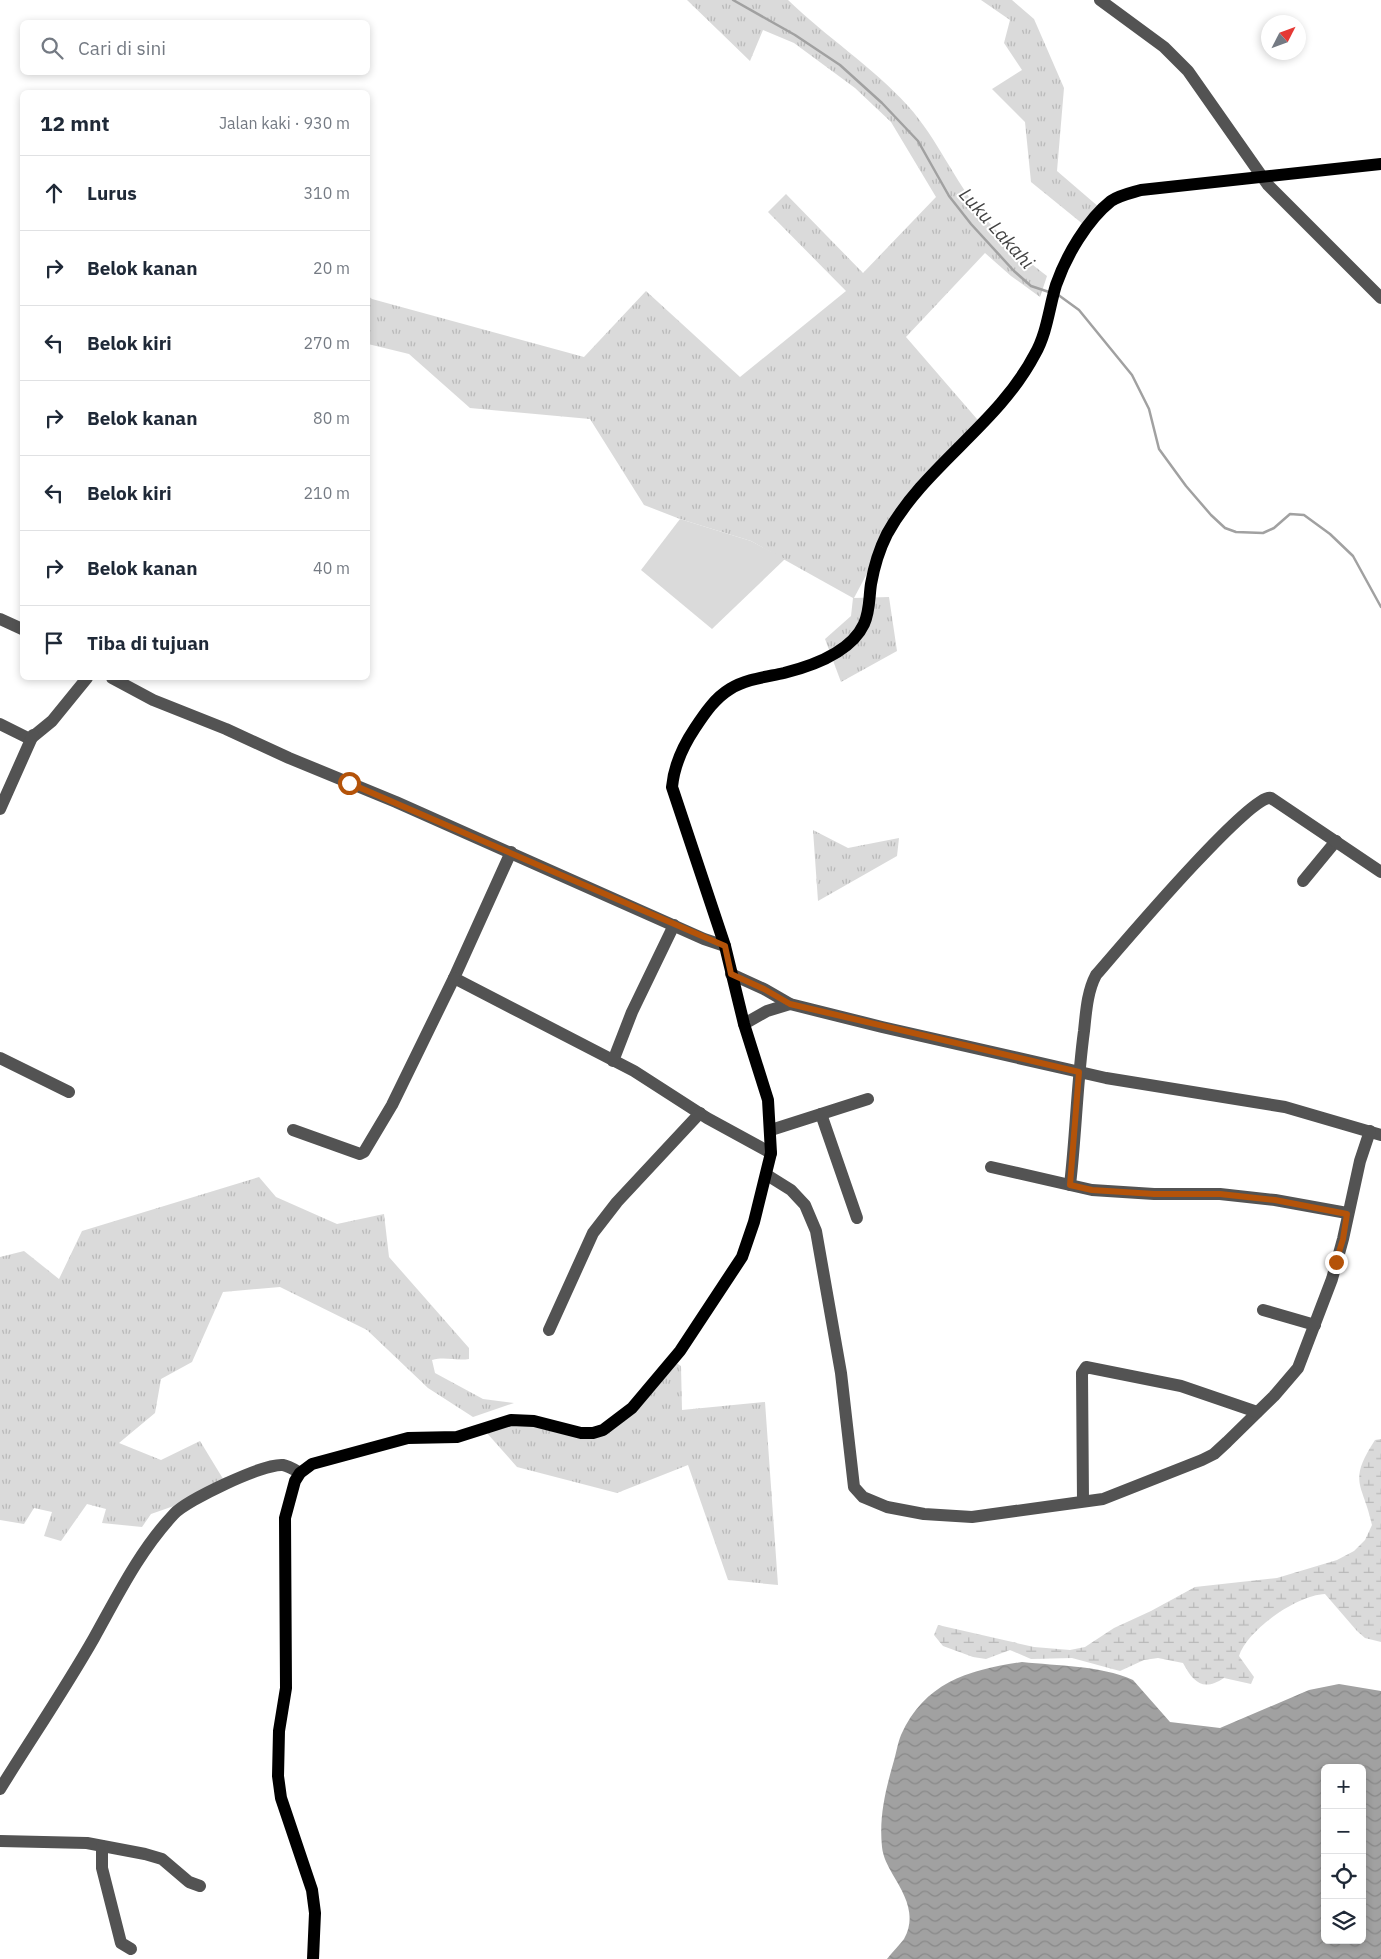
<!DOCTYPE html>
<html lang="id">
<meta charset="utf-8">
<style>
:root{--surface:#fff;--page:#f2f2f3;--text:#1f2937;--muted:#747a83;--line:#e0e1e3}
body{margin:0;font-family:"IBM Plex Sans",sans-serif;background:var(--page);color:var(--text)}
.controls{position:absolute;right:15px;bottom:15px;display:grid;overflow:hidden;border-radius:8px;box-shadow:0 2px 8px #0003}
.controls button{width:45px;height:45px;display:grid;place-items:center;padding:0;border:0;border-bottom:1px solid var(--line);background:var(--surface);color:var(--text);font:25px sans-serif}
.compass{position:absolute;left:1261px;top:15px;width:45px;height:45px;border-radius:50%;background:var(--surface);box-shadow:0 2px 8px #0003;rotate:48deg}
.stop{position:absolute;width:15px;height:15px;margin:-11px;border:4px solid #b45309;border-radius:50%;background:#fff}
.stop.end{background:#b45309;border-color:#fff;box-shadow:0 1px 5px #0008}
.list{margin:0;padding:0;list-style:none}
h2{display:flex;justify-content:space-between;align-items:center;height:65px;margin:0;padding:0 20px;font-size:21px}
h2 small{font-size:16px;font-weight:400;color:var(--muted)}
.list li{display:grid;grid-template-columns:32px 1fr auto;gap:15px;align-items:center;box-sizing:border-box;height:75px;padding:0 20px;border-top:1px solid var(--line)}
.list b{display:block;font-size:19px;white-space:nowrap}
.list em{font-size:16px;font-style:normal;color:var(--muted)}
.icon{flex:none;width:28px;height:28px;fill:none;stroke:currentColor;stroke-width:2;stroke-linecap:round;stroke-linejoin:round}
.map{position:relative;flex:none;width:1381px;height:1959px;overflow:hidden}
.search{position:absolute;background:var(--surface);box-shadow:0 2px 8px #0003;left:20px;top:20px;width:350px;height:55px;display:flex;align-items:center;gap:12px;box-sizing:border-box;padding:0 18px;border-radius:8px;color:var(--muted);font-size:19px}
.panel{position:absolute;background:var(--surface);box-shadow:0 2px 8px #0003;left:20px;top:90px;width:350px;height:590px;border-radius:8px}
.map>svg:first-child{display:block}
.grass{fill:url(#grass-tufts)}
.wetland{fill:url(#wetland-marsh)}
.garden{fill:#dadada}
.water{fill:url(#water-waves);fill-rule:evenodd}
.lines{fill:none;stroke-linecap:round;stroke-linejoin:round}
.stream{stroke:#a1a1a1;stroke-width:2.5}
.minor{stroke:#535353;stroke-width:12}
.major{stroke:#000;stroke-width:12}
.route{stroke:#b45309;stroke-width:6}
.labels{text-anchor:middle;stroke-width:4;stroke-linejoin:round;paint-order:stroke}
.water-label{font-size:19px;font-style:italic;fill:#424242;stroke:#fff}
</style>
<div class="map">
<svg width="1381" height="1959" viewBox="0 0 1381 1959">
<defs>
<pattern id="grass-tufts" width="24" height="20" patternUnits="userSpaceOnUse" patternTransform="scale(1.25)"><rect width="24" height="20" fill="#dadada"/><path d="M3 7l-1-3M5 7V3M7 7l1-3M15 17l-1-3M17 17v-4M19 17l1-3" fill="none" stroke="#b9b9b9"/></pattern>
<pattern id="wetland-marsh" width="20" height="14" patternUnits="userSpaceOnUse" patternTransform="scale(1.25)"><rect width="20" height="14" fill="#dadada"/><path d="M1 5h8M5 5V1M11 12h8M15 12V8" fill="none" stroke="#b9b9b9"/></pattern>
<pattern id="water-waves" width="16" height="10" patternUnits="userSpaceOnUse" patternTransform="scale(1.25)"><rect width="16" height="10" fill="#a1a1a1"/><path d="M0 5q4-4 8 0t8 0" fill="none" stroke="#898989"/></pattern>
</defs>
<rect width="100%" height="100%" fill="#fff"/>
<g class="grass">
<path d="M687,0H788C826,37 872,66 908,106C937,138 954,180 981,213C1000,237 1023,258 1047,276L1040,297L1011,276L985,253L906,337L983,426L893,515L872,564L854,598L889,597L897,651L841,682L825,639L851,616L853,598L751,541L680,519L644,505L590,419L470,408L409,354L368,344V296L372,299L584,357L646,291L740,377L846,291L768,212L786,194L863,273L936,197L891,122L855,88L794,43L763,30L750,61Z"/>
<path d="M981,0H1012L1034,19L1064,88L1057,171L1100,208L1084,225L1031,182L1025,122L992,89L1022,70L1004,43L1010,20Z"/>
<path d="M813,830L848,848L899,838L897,856L818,901Z"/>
<path d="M259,1177L276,1197L337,1224L384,1214L389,1257L469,1348V1359C456,1361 445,1356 432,1360L435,1373L483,1399L514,1403L473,1417L428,1388L367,1330L280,1287L223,1292L192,1362L161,1379L155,1413L119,1443L161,1460L200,1441L228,1487L151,1514L142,1527L102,1523L106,1509L87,1504L61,1541L44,1536L52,1512L34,1508L24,1524L0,1520V1257L24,1251L59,1279L82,1231Z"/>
<path d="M668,1358L681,1366L682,1410L765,1402L778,1585L728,1580L688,1465L617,1493L517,1467L486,1432L516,1424L535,1426L573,1436L612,1426Z"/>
</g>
<path class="wetland" d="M1381,1439V1642L1365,1638L1357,1631L1325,1594C1297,1595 1247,1630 1239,1656L1254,1677L1251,1684L1224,1678C1203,1692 1193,1682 1183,1663L1158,1658L1144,1660L1120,1671L1072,1658L1031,1659L1010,1650L986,1659L973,1657L943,1646L934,1635L938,1625L1034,1647L1070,1650L1085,1647L1114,1628L1151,1611L1195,1587L1277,1578L1337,1560L1354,1551L1365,1540L1372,1525C1363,1483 1347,1483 1375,1440Z"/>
<path class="garden" d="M680,519L751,541L785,559L712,629L641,570Z"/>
<path class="water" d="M1022,1662C1058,1666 1099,1665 1133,1680L1170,1722L1220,1728L1309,1690L1339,1684L1381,1691V1959H887C892,1952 899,1946 904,1939C917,1916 905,1895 893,1875C888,1866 883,1857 882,1847C879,1818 885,1792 893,1764C896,1755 897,1745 901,1735C925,1682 969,1670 1022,1662ZM1325,1768H1362V1940H1325Z"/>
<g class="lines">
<g class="stream">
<path d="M733,0L795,35L840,65L882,103L918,141L949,196L971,224L1014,271L1031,286L1049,292"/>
<path d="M1057,294L1079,310L1132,375L1149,409L1159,449L1186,486L1211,515L1225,528L1236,532L1263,533L1274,528L1290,514L1304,515L1330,534L1353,556L1381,607"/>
</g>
<g class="minor">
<path d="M1100,0L1164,47L1188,71L1268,185L1381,298"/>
<path d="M0,619L22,629"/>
<path d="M112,678L153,700L226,729L289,758L396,802L704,939L725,946"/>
<path d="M0,724L30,739L52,721L87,678"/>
<path d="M0,809L33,735"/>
<path d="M511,852L454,978L634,1071L707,1118L771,1153"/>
<path d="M1303,881L1336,841"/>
<path d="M731,974L764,989L790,1004L882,1027L1106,1078L1285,1107L1381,1135"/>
<path d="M744,1024L767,1011L790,1004"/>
<path d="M0,1058L69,1092"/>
<path d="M613,1061L632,1012L674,925"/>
<path d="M821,1114L857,1218"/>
<path d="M293,1130L360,1154L364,1152L392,1105L454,978"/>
<path d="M771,1130L868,1099"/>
<path d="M991,1167L1070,1185"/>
<path d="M767,1175L791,1190L805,1205L816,1231L841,1373L854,1487L863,1497L887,1507L924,1514L972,1517L1103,1499L1202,1460L1214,1454L1227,1442L1274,1396L1298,1368L1332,1279L1343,1239L1360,1161L1370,1131"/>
<path d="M1347,1213L1275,1200L1220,1194H1154L1092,1190L1070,1185C1076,1134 1077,1082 1084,1031C1086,1013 1087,992 1096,975C1116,952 1251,792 1271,798L1381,872"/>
<path d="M1263,1310L1315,1325"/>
<path d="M549,1330L593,1233L617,1202L700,1113"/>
<path d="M1083,1501L1082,1373L1086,1367L1181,1386L1257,1412"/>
<path d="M0,1789C31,1739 65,1689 94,1638C118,1595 140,1550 174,1514C187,1500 264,1463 283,1465C289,1466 295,1470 300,1473"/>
<path d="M0,1841L87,1843L145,1854L162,1859L189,1882L200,1886"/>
<path d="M102,1846V1868L119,1935L121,1943L131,1949"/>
</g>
<path class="major" d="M313,1959L315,1913L312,1890L281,1798L278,1776L279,1731L286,1688L285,1518L295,1481L300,1473L312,1464L408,1438L457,1437L511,1420L534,1421L581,1433H593L603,1430L632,1408L680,1351L742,1257L754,1222L771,1153L768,1100L744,1024L725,946L672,787C674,765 683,746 695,728C705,713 715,698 730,689C746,679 766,677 784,673C812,666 851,652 864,624C870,611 869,597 871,584C874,567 879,550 887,534C925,465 998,425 1035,354C1047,333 1049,308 1056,285C1066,256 1087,220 1111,201C1120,195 1131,193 1141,190L1381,164"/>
</g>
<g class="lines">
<path class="route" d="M349,783L725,946L731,974L764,989L790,1004L1079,1072L1070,1185L1092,1190L1154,1194H1220L1275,1200L1347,1214L1343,1239L1336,1262"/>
</g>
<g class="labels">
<g class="water-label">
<text transform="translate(997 228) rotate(48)" y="7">Luku Lakahi</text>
</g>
</g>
</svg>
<div class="controls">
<button>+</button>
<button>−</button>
<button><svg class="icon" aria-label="locate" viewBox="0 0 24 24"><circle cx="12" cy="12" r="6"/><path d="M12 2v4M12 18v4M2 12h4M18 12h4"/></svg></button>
<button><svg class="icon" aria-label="layers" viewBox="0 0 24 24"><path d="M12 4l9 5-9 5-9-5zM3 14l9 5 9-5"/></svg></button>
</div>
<svg class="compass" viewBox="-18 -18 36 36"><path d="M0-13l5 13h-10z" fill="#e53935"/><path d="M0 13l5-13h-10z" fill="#747a83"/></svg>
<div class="stop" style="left:349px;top:783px"></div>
<div class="stop end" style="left:1336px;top:1262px"></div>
<div class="search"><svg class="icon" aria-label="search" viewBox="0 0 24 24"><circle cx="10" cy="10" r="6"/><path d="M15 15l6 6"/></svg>Cari di sini</div>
<section class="panel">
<h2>12 mnt<small>Jalan kaki · 930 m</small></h2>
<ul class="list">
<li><svg class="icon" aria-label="ahead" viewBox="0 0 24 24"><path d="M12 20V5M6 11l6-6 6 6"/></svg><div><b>Lurus</b></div><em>310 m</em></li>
<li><svg class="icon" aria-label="right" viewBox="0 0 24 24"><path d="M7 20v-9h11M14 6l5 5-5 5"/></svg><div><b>Belok kanan</b></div><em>20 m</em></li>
<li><svg class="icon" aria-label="left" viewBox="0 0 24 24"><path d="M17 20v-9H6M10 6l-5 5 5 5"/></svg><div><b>Belok kiri</b></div><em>270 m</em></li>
<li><svg class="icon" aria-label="right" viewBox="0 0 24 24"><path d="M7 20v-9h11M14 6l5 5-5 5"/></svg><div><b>Belok kanan</b></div><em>80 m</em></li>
<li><svg class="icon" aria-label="left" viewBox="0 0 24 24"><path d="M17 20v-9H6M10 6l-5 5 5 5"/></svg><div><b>Belok kiri</b></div><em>210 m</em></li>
<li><svg class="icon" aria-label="right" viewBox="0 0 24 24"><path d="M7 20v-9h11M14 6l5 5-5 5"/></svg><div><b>Belok kanan</b></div><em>40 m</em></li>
<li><svg class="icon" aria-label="arrive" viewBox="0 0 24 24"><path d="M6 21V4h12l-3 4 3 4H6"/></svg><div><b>Tiba di tujuan</b></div></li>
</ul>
</section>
</div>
